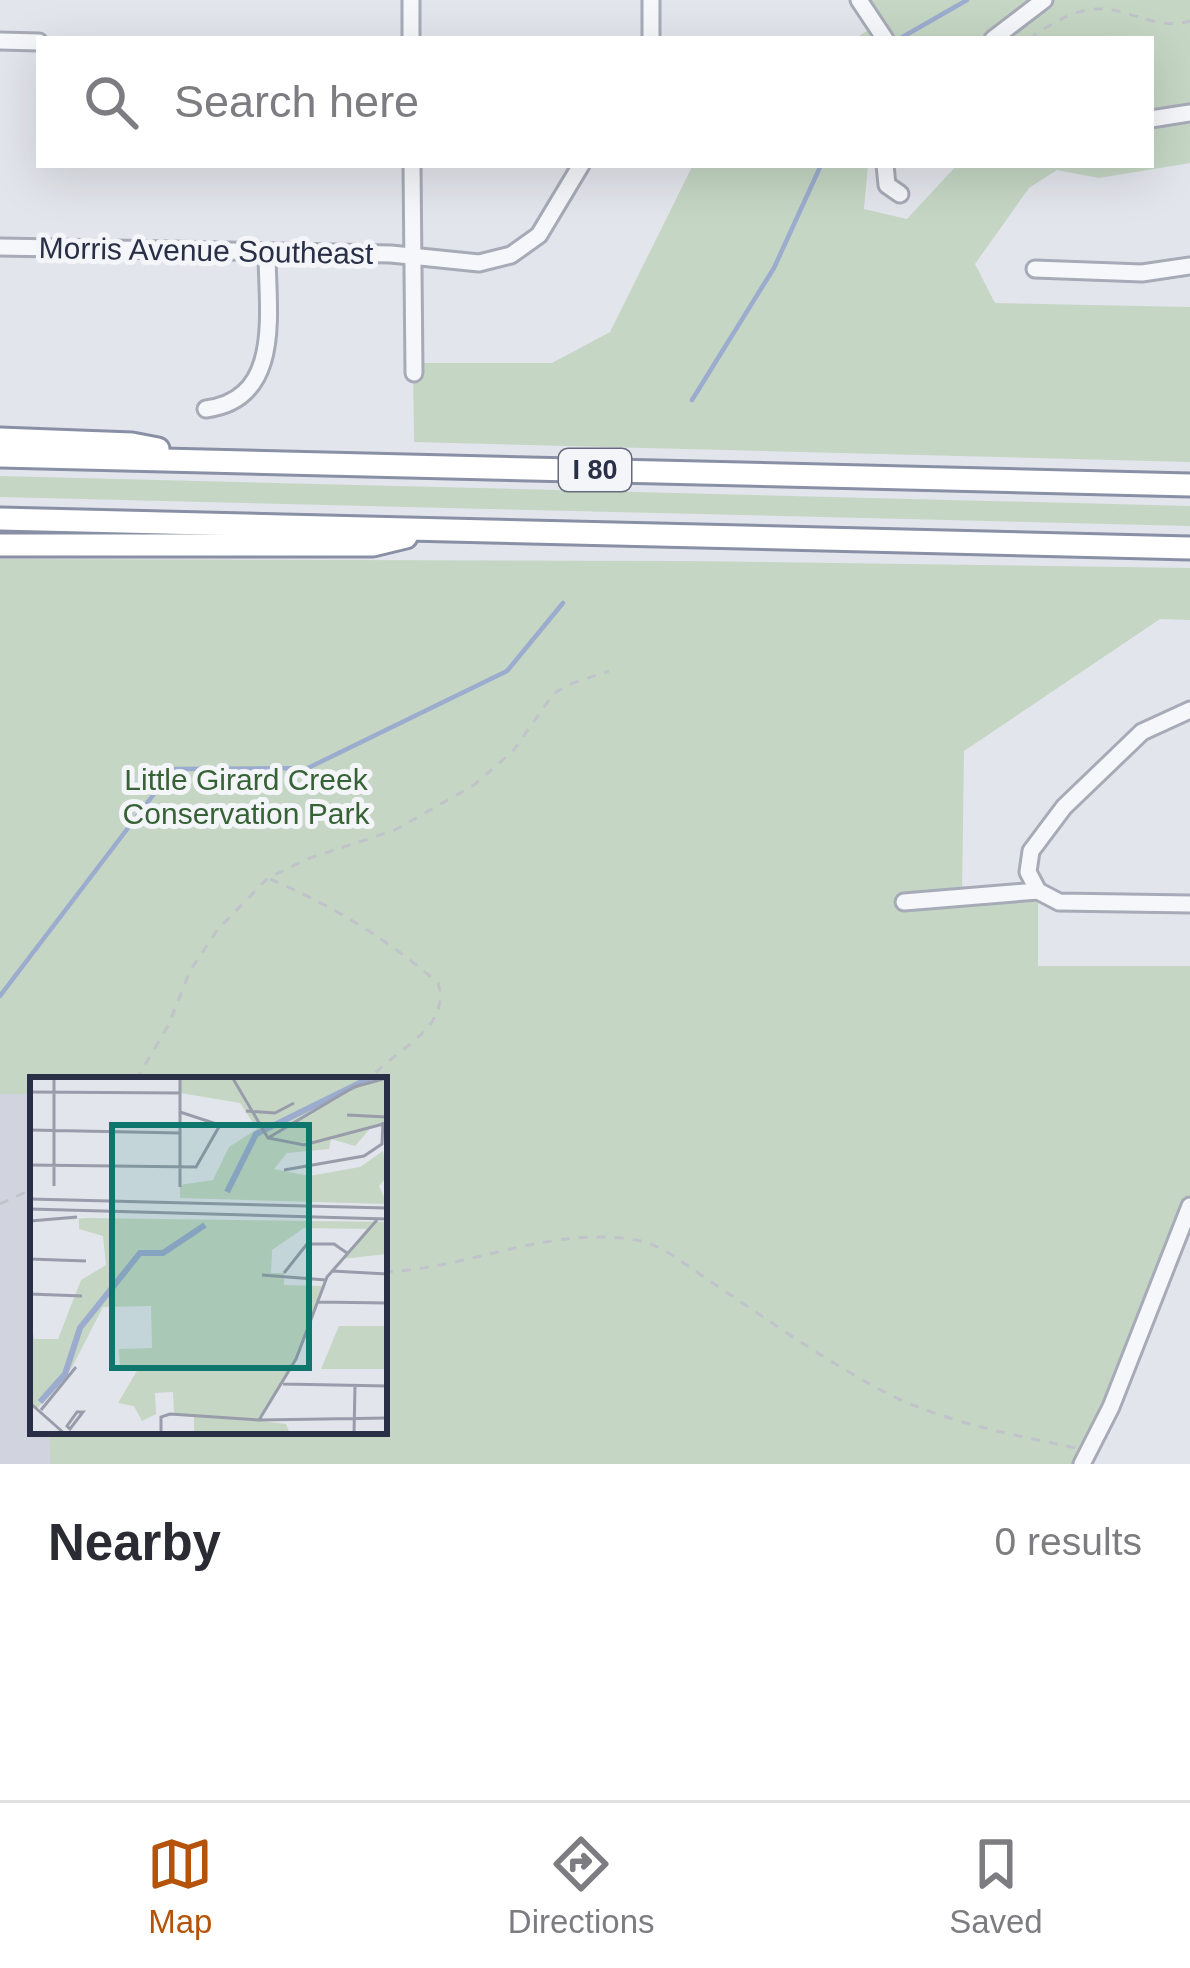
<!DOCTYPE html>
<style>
:root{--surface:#fff;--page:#f7f7f7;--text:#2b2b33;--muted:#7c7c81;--line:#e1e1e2;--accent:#b45309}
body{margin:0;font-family:Helvetica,sans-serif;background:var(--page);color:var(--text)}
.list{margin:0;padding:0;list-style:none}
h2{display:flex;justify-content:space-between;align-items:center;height:156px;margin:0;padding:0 48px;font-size:51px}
h2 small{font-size:39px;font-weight:400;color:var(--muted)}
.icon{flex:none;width:66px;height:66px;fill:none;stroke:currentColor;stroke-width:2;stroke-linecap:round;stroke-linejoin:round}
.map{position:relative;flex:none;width:1190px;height:1464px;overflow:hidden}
.search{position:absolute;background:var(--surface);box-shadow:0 12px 48px #0002;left:36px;right:36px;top:36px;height:132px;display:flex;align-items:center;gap:30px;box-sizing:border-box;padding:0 42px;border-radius:0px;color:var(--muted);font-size:45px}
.sheet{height:336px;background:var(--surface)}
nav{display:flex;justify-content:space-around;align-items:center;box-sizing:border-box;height:168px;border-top:3px solid var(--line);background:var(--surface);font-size:33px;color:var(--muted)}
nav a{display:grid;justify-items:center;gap:6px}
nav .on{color:var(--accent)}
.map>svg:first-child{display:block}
.built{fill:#d1d4de}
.green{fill:#c5d6c4}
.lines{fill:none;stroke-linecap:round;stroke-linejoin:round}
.stream{stroke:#9cacce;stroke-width:4.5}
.minor-casing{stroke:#a7abb7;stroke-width:21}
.highway-casing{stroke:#898fa4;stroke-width:27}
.path{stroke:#c1c3cb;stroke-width:3;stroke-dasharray:9 9;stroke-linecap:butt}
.minor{stroke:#f6f7fa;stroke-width:15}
.highway{stroke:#fff;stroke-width:21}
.labels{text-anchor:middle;stroke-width:10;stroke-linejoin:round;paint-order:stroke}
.shield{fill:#f3f5f9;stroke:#666a7c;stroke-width:3}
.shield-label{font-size:27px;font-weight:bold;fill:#292f46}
.street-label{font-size:30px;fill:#292f46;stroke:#f3f5f9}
.park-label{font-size:30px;fill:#376236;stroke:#f3f5f9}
.inset-river{fill:none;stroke:#9cacce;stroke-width:6}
.inset-road{fill:none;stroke:#999caa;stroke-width:3}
.view{fill:#0f766e;fill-opacity:0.15;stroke:#0f766e;stroke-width:6}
.inset-edge{fill:none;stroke:#292f46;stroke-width:6}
</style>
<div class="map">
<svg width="1190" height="1464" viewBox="0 0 1190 1464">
<rect width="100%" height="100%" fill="#e3e5ec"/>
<path class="built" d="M0,1094H33V1431H49L50,1464H0Z"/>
<g class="green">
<path d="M859,0H1190V163L1099,178L1057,170L1029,188L975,264L995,303L1190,307V462L414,442L413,363H552L610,332L693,165H868L864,209L907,219L957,165H1151V39H854L876,25Z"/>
<path d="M0,476L1190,506V526L0,497Z"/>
<path d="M0,559L684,561L1190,568V620L1160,619L964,751L962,897L1038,891V966H1190V1206L1082,1464H50L49,1431H384V1080H33V1094H0Z"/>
</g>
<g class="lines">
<g class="stream">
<path d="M899,39L967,0"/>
<path d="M692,400L774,268L821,165"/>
<path d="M0,996L173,769L308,768L507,671L563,603"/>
</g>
<defs>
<g id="minor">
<path d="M411,0V39"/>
<path d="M859,0L885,39"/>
<path d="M651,39V0"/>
<path d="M993,39L1044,0"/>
<path d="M0,41L39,42"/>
<path d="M1151,119L1190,113"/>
<path d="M412,165L414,373"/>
<path d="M885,165L887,185L900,194"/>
<path d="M0,247L391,254L479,263L511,255L539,235L581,165"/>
<path d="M1035,269L1142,273L1190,266"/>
<path d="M206,409C284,399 267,310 267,252"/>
<path d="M1038,891L1028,872L1031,851L1064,807L1142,732L1190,710"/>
<path d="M904,902L1038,891L1059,902L1190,904"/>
<path d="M1082,1464L1111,1407L1190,1206"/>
</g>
<g id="highway">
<path d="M0,439L132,444L158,449"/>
<path d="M0,456L1190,485"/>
<path d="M0,519L1190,548"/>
<path d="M0,545H373L406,537"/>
</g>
</defs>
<use href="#minor" class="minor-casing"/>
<use href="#highway" class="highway-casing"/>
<g class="path">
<path d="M1029,39C1050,25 1071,10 1097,9C1130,8 1157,31 1190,21"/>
<path d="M270,879C333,906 386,938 438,983C452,1029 394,1049 369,1080"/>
<path d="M136,1080L168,1026L190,971L218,929L268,878L307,859L395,830L474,785L513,751L554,693L573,683L609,671"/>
<path d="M0,1204L24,1193L33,1205"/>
<path d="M384,1272C469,1269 550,1225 636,1240C666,1246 682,1263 707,1279C759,1314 813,1352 868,1383C931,1420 1005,1433 1076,1448"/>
</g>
<use href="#minor" class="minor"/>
<use href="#highway" class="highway"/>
</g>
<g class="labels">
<rect class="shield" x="559" y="449" width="72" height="42" rx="9"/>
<g class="shield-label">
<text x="595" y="479">I 80</text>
</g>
<g class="street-label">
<text transform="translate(206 251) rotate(1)" y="10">Morris Avenue Southeast</text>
</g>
<g class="park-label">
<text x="246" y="790">Little Girard Creek<tspan x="246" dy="34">Conservation Park</tspan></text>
</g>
</g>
<g transform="translate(30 1077)">
<rect width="357" height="357" fill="#e3e5ec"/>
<path d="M150,0H357V46L343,48L325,69L301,62L299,72L257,76L244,92L279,99L330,90L353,74L357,100L349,109L357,127L150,121V108L183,103L199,70L227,52L210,26L150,16ZM56,141L357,145V177L312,182L337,152L274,151L242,173L241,196H254V208L293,209L266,282L230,344L256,347L260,357H164V338L144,337L143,315L125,316L126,337L112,344L104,329L88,326L108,292L90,291L89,272L122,271L121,229L73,230L41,292L6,333L0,326V239L4,262H28L51,203L76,188L73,159L49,152V142L0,145ZM309,249H357V292H291Z" fill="#c5d6c4"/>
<path class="inset-river" d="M197,115L226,57L342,0M10,325L35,297L50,251L110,176H133L175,148"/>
<path class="inset-road" d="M24,0V109M202,0L238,61L274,68L357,46M0,15L150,16M216,34L245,36L264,26M317,38L357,40M0,53L150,56M238,61L324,10L357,1M0,88L166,90L190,48L150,35M254,93L334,79L352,67L353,45M150,110V0M0,122L357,131M0,132L357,142M0,144L47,140M0,182L56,184M302,194L357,197M254,196L277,167H304L317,176M232,198L296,203M0,217L52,219M287,225L357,226M253,307L357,309M0,326L35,357M11,333L46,290M47,335H53L40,352L37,349ZM229,343L357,341M131,357V340L140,337L229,343L266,282L297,200L347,143M324,357L325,309"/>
<path class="view" d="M82,48H279V291H82Z"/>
<rect width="357" height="357" class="inset-edge"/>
</g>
</svg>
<div class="search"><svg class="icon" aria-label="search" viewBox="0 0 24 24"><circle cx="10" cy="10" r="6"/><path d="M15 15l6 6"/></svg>Search here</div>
</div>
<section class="sheet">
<h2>Nearby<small>0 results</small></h2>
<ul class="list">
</ul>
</section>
<nav>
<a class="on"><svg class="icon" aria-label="map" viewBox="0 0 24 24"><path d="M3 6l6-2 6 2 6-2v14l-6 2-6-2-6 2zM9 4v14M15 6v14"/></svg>Map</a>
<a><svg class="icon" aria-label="directions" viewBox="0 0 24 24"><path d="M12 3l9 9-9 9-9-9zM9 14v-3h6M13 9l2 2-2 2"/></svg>Directions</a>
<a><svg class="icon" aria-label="saved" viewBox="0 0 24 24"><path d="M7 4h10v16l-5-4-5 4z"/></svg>Saved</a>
</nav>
